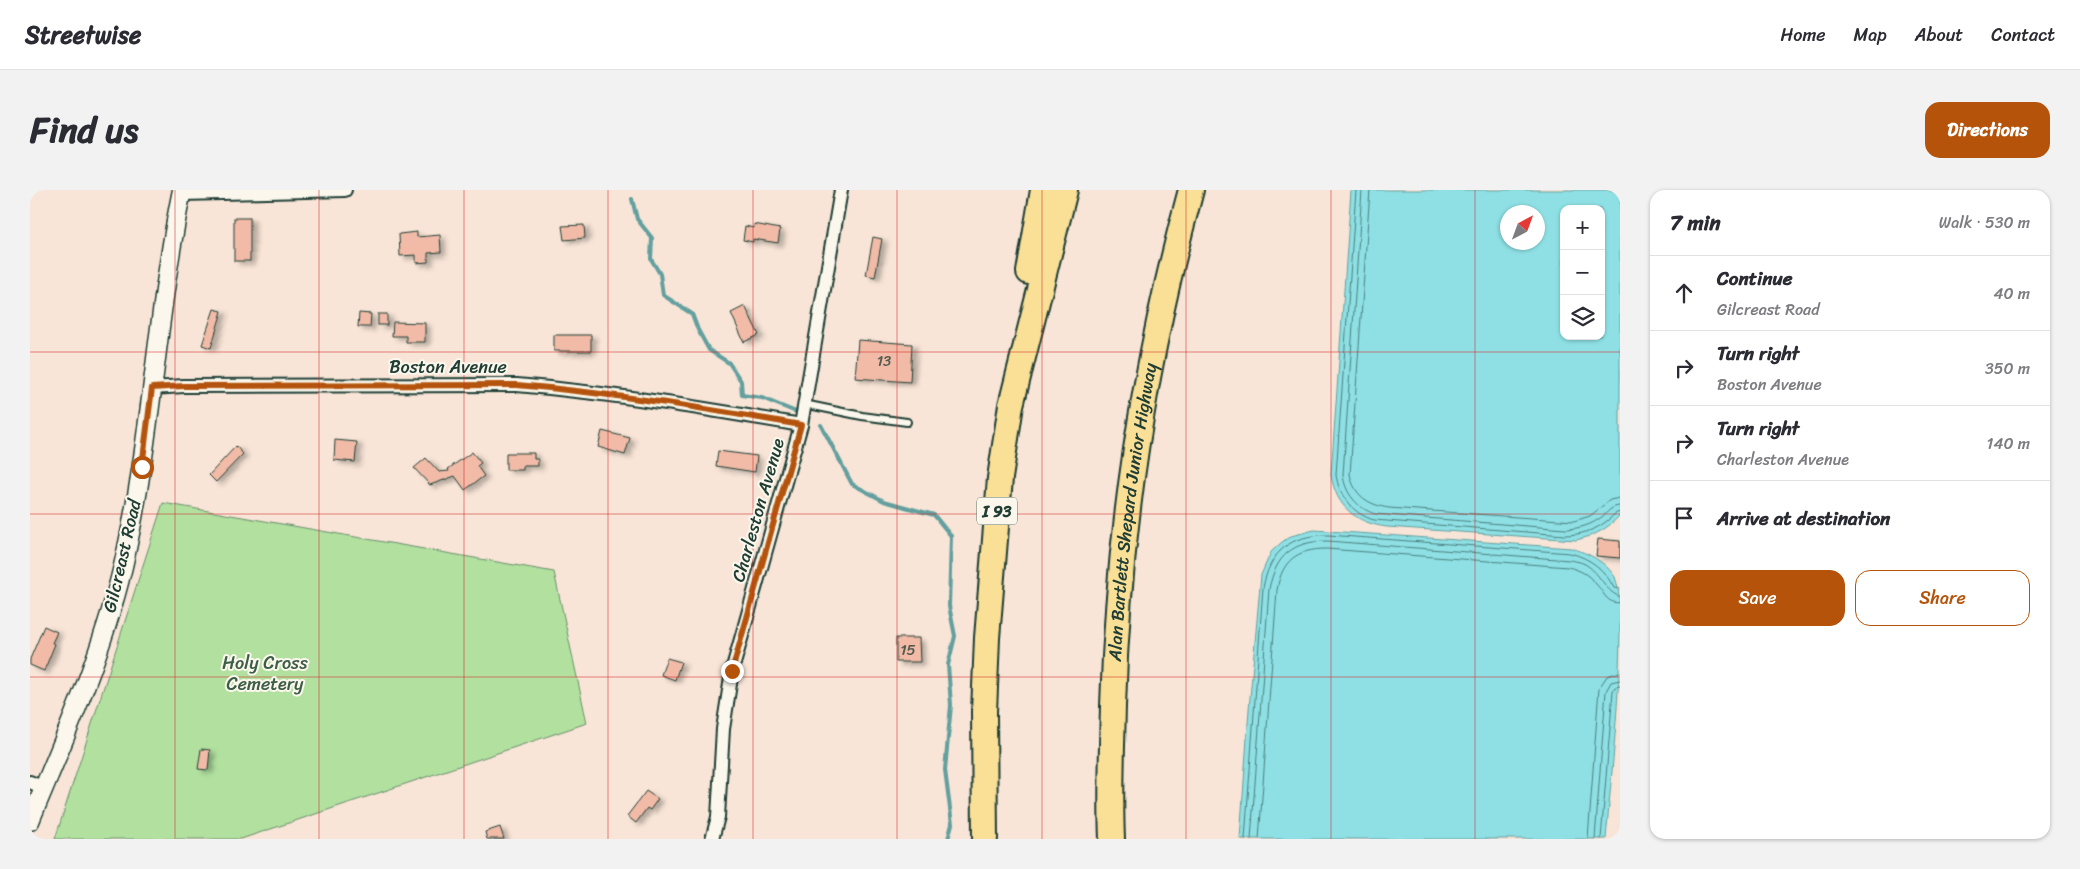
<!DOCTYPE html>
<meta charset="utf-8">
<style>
:root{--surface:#fff;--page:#f2f2f3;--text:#2b2b33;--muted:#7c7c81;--line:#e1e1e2;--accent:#b45309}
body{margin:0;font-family:Sriracha,sans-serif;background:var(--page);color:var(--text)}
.controls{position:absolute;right:15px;top:15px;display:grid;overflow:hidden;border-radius:10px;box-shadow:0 1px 4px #0004}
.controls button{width:45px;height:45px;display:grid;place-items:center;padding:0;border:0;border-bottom:1px solid var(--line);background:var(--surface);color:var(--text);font:25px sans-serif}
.compass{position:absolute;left:1470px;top:15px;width:45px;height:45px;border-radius:50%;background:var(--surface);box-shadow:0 1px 4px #0004;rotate:41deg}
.stop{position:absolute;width:15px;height:15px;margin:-11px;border:4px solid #b45309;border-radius:50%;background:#fff}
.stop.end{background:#b45309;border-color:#fff;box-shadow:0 1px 5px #0008}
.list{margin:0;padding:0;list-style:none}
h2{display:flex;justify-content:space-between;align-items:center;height:65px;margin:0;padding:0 20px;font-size:21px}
h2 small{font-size:16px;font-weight:400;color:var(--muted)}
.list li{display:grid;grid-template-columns:32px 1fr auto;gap:15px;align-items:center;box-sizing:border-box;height:75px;padding:0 20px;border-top:1px solid var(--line)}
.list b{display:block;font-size:19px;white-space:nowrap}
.list p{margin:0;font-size:16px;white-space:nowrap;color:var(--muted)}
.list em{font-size:16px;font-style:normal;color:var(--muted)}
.actions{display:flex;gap:10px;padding:15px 20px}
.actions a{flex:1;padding:11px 0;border:1px solid var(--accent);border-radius:15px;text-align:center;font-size:18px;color:var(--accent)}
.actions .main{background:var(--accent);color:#fff}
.icon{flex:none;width:28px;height:28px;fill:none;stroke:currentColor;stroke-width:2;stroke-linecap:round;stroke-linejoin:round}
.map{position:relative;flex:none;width:1590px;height:649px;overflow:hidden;border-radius:15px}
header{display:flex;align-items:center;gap:30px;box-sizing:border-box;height:70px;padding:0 25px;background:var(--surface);border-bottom:1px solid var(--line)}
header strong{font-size:24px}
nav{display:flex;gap:28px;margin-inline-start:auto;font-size:18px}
.intro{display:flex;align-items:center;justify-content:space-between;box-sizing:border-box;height:120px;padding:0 30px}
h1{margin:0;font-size:35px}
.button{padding:12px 22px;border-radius:15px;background:var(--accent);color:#fff;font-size:18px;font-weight:700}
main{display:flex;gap:30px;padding:0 30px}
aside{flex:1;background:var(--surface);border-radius:15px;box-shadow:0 1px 4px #0004}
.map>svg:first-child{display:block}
.green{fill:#b1e09f;stroke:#688e6a}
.water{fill:#8ee0e5;stroke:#629f9e;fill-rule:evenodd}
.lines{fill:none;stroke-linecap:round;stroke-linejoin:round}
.shore{stroke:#4b7e7b;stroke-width:1}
.stream{stroke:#629f9e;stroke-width:4}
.building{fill:#f2bba7;stroke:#1f3d34;filter:url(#shadow)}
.lane-casing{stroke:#1f3d34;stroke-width:10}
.street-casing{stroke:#1f3d34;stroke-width:16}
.secondary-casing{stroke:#1f3d34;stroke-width:21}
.highway-casing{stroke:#1f3d34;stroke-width:28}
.lane{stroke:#fbf7ec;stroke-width:6}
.street{stroke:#fbf7ec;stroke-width:12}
.secondary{stroke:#fbf7ec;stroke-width:18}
.highway{stroke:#fadf96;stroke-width:24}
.route{stroke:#b45309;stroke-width:6}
.grid{fill:none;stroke:#d62828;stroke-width:1;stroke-opacity:0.55}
.labels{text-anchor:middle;stroke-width:4;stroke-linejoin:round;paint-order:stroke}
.number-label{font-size:15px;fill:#545c51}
.shield{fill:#fbf7ec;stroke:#61756b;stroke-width:1}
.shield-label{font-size:16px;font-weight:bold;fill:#1f3d34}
.street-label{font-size:18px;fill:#1f3d34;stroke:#fbf7ec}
.park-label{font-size:18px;fill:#3c5e49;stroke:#fbf7ec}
</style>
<header>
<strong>Streetwise</strong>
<nav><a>Home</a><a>Map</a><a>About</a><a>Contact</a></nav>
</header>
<div class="intro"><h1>Find us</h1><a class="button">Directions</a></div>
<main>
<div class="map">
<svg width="1590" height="649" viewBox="0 0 1590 649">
<defs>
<filter id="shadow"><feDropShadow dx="5" dy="3" stdDeviation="2.5" flood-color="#0004"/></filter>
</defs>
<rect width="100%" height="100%" fill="#f8e5d7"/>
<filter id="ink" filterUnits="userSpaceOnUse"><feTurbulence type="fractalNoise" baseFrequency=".02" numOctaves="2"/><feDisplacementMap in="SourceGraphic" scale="10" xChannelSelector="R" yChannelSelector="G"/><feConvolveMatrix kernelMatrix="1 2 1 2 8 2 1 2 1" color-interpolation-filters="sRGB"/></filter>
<g filter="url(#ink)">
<path class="green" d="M133,313L524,382L557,533L211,649H25Z"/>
<g class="water">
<path d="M1321,0H1590V325C1578,339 1564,346 1546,350L1357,337C1326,333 1306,317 1301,285ZM1534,19H1571V146H1534ZM1478,22H1508V52H1478Z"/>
<path d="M1284,340L1541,358C1558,363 1575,371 1585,387C1590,401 1590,420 1590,435C1590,507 1582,578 1576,649H1210L1219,519L1231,385L1241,362L1252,352L1261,346Z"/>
</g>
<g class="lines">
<g class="shore">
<path d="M1326,0L1306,285C1309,306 1323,324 1344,330L1534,345C1550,345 1564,341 1577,331C1582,327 1584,323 1590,322"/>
<path d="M1332,0L1313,285C1315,303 1327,318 1345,324L1535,339C1549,339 1562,335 1573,326C1579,321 1582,316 1590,316"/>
<path d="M1340,0L1320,284C1324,306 1339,315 1359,318L1544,331L1560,326L1580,310L1590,308"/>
<path d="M1215,649L1233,398C1240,361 1260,345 1298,345L1540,363C1562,369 1574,379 1584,398L1590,399"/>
<path d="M1221,649L1239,399C1246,365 1263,351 1298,351L1539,370C1546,371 1553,372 1558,376C1571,385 1578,405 1590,406"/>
<path d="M1229,649L1247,400C1252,370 1267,359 1297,359L1538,377C1550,380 1558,384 1566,394C1575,403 1575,413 1590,413"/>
<path d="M1558,649L1569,498L1577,486L1590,482"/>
<path d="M1565,649L1576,501L1581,492L1590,490"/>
<path d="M1571,649L1583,501L1585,497L1590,496"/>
</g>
<g class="stream">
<path d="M602,9L607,29L622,48L621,69L630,84L633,105L662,124L668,140L679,160L699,173L711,191L712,205L732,208L766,222"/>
<path d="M791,235L822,294L854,311L904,325L921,346L919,416L925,446L918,475L921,515L915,580L922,634L918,649"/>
</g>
</g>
<g class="building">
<rect x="204" y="28" width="16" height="43"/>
<path d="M724,34L750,39L748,53L723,49V52L713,50L715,36L724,38Z"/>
<path d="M554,35L555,48L534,50L532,36Z"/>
<path d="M387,42V47L410,45L411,62L398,63V72L386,73V65L370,66L369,44Z"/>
<path d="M843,47L852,49L845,87L836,85Z"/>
<path d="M715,116L729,145L714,152L701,123Z"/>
<path d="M184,119L192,121L181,158L172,155Z"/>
<path d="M329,123L341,124L340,137H328Z"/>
<rect x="348" y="124" width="9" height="11"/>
<path d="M363,132L395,133V152H376V146H362Z"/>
<rect x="524" y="145" width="37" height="16"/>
<path d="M828,150L882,154L880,192L825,188Z"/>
<path d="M572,241L600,248L595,265L568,257Z"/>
<path d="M305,250L327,252L325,272L304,270Z"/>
<path d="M206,256L213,264L186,292L179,285Z"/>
<path d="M688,261L727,266L725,282L686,276Z"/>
<path d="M442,262L451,273L447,276L454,286L435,300L425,286L400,295L384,278L396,268L409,282L419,281L418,279Z"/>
<path d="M476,263H504V269H508V276H493V280H476Z"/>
<path d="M1568,349L1590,351V368L1566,366Z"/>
<path d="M14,436L27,442L22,453L25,454L14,481L0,475V469Z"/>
<path d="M866,448H889L890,472H866Z"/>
<path d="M637,468L651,472L645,490L631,485Z"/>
<path d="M171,559L180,560L178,580L168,579Z"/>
<path d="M616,601L628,609L620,620L617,618L606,633L597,626Z"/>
<path d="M470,637L474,649H457L455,642Z"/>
</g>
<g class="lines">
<defs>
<path id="lane" d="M774,214L832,226L877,232"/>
<g id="street">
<path d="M152,4L315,0"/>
<path d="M122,198L154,196L487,195C582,203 677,219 771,235"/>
<path d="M0,592L14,598"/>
<path d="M682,649L688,627L693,539L702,481L771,235L811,0"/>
</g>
<path id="secondary" d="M0,631C36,544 76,456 96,363C122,243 127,120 152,0"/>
<g id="highway">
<path d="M999,82L1013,0"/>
<path d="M955,649L954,522L957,448L970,288L981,215L1035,0"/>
<path id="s1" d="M1082,649C1080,605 1082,560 1083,516C1088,342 1115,168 1161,0"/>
</g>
</defs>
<use href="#lane" class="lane-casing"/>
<use href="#street" class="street-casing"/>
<use href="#secondary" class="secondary-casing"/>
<use href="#highway" class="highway-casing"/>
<use href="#lane" class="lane"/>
<use href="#street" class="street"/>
<use href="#secondary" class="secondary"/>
<use href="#highway" class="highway"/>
</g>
</g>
<g class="lines" filter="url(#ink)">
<path class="route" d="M112,277L122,198L154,196L487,195C582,203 677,219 771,235L702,481"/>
</g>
<path class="grid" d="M145,0V649M289,0V649M434,0V649M578,0V649M723,0V649M867,0V649M1012,0V649M1156,0V649M1301,0V649M1445,0V649M0,162H1590M0,324H1590M0,487H1590"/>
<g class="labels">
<g class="number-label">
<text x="854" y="176">13</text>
<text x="878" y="465">15</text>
</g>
<rect class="shield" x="947" y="307.5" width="40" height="27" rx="4"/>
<g class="shield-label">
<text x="967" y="327">I 93</text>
</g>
<g class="street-label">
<text x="418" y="183">Boston Avenue</text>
<text transform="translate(728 320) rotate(-74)" y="6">Charleston Avenue</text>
<text dy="6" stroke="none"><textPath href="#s1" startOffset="328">Alan Bartlett Shepard Junior Highway</textPath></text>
<text transform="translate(92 366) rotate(-77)" y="6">Gilcreast Road</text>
</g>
<g class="park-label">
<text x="235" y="479">Holy Cross<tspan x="235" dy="21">Cemetery</tspan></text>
</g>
</g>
</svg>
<div class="controls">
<button>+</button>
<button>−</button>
<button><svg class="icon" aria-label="layers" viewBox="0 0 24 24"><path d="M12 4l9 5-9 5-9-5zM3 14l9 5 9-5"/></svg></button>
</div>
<svg class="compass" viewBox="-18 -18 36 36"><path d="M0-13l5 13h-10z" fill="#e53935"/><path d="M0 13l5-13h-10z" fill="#7c7c81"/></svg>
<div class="stop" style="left:112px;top:277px"></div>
<div class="stop end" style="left:702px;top:481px"></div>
</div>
<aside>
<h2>7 min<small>Walk · 530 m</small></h2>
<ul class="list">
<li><svg class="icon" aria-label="ahead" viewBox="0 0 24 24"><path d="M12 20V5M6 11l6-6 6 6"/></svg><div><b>Continue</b><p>Gilcreast Road</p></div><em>40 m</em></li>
<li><svg class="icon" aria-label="right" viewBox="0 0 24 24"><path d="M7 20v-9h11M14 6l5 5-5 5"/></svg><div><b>Turn right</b><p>Boston Avenue</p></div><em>350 m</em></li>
<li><svg class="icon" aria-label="right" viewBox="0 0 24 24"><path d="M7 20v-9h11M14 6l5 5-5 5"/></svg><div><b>Turn right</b><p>Charleston Avenue</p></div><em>140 m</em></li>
<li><svg class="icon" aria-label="arrive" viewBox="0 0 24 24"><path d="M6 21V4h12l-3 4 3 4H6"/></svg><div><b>Arrive at destination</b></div></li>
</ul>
<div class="actions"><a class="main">Save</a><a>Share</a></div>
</aside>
</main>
